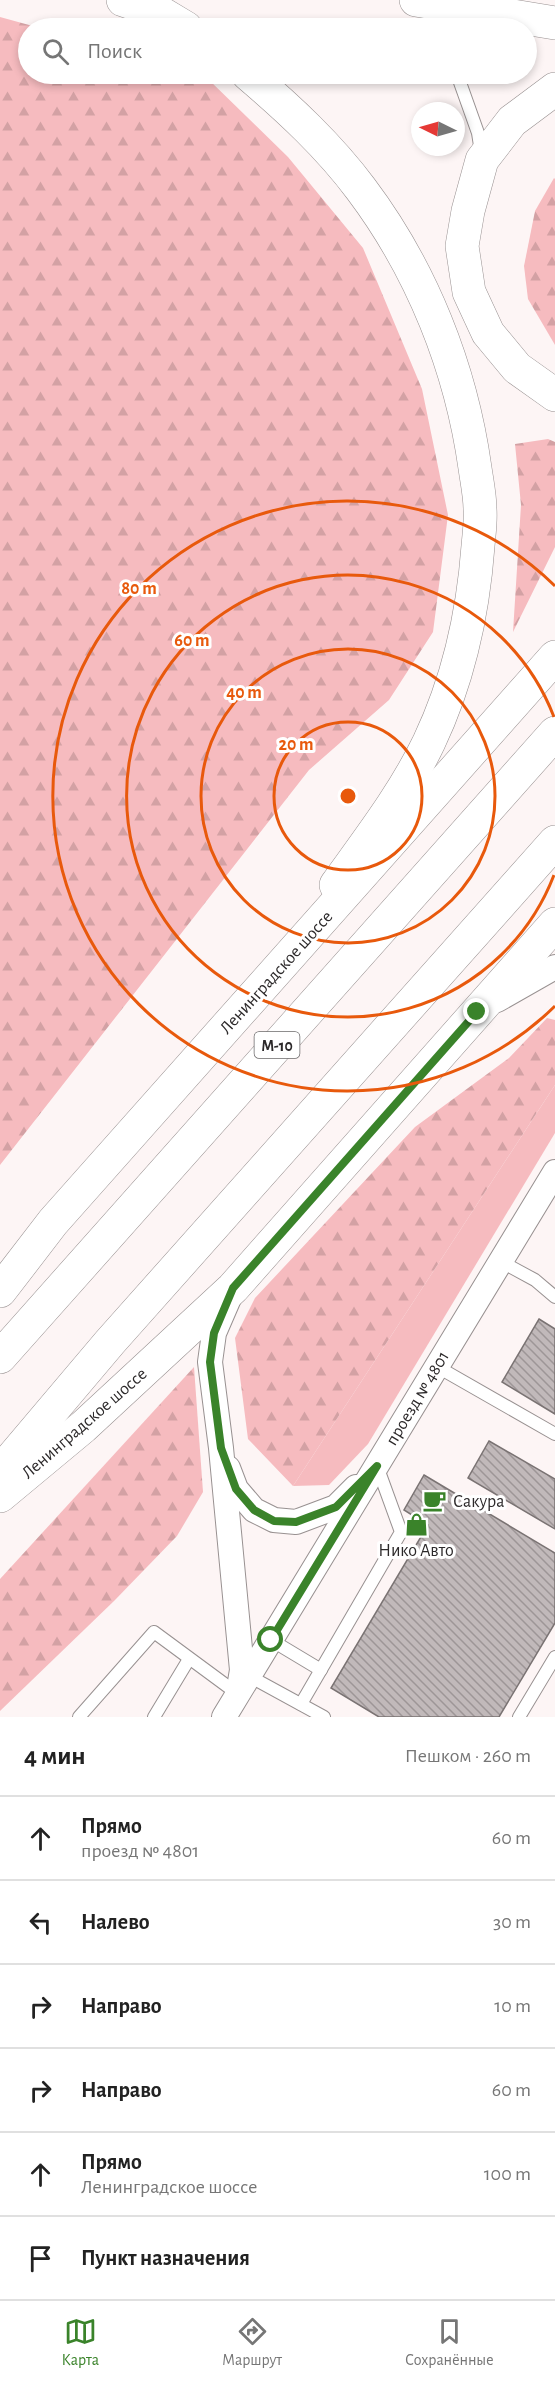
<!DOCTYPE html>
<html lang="ru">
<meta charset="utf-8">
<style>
:root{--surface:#fff;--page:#f2f2f2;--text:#222;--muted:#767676;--line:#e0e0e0;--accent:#3a832a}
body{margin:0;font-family:"Alegreya Sans",sans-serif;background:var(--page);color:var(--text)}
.compass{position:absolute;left:411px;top:102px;width:54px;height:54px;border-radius:50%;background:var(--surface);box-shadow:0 3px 9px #0003;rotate:275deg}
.stop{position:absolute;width:18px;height:18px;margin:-14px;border:4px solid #3a832a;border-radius:50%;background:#fff}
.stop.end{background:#3a832a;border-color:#fff;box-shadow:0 2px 6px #0008}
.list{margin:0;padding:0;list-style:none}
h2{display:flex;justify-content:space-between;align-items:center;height:78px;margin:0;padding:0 24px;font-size:26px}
h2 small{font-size:20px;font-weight:400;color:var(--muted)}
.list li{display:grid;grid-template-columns:39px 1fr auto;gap:18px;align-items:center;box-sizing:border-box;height:84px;padding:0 24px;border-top:2px solid var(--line)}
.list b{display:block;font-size:22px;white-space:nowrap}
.list p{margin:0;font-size:20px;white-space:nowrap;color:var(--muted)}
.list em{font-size:20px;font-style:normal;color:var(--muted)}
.icon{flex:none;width:33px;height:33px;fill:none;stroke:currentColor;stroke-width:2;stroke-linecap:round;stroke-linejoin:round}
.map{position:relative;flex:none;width:555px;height:1717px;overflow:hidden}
.search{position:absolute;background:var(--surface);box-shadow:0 3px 9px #0003;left:18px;right:18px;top:18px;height:66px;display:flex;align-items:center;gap:15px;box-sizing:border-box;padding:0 21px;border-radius:33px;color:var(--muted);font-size:22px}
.sheet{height:582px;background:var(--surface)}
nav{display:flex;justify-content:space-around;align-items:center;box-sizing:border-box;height:84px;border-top:2px solid var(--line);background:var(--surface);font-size:16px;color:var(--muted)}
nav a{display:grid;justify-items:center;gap:3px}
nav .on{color:var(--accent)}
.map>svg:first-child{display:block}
.green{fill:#f6bbbf}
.forest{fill:url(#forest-firs)}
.building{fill:url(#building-back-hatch);stroke:#7a7373;stroke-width:1.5}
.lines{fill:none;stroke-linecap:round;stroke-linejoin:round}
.lane-casing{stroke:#989191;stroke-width:14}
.street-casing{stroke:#989191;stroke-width:26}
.secondary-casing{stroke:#989191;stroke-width:34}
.primary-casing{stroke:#989191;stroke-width:34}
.highway-casing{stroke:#989191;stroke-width:34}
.lane{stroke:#fff;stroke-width:12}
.street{stroke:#fff;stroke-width:24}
.secondary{stroke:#fff;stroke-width:33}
.primary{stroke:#fff;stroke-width:33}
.highway{stroke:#fff;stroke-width:33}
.route{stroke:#3a832a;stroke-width:8}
.ring{fill:none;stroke:#e8590c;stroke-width:3}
.labels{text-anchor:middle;stroke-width:6;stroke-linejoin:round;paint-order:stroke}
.shield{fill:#fff;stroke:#6b696a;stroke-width:1.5}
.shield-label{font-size:16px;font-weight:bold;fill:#2c292a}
.street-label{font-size:18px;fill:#2c292a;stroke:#fff}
.poi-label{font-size:18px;fill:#2c292a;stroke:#fff;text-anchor:start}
.centre{fill:#e8590c;stroke:#fff;stroke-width:3}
.ring-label{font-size:18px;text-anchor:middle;font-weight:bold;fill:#e8590c;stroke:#fff;stroke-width:6;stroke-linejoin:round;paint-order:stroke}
</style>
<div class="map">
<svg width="555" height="1717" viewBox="0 0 555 1717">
<defs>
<pattern id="forest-firs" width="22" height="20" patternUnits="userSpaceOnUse" patternTransform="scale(1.5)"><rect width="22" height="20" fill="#f6bbbf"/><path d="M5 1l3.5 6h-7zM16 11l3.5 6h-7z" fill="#d3a1a4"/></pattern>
<pattern id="building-back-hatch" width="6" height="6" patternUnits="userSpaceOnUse" patternTransform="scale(1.5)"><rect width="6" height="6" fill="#c1b9ba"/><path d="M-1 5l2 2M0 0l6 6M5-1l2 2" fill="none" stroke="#9d9697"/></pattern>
</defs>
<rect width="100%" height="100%" fill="#fdf5f5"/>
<path class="green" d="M555,1085V1133L368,1444L329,1485L293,1486Z"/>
<g class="forest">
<path d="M0,17L40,28H28V74H192L207,78L288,157L363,248L422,389L448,515L433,632L389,700L309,770L0,1165Z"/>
<path d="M554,178L555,179V345L528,299L524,266L535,211Z"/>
<path d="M548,439L555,442V547L513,632L521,505L515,444Z"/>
<path d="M547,1018L555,1020V1085L293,1486L248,1439L235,1338L255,1298L415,1127L509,1058Z"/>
<path d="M194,1367L203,1492L177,1536L114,1601L0,1711V1579Z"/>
</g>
<g class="building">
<path d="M539,1319L555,1329V1414L502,1382Z"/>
<path d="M489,1441L555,1479V1529L468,1478Z"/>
<path d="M424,1475L555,1553V1623L499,1717H379L331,1688L428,1525L404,1510Z"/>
</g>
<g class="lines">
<defs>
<g id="lane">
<path d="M438,4L437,23L439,28"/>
<path d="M457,74L478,133L481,152"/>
<path d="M500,1261L535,1280L555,1297"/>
<path d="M436,1366L555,1434"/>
<path d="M271,1640L321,1670"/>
<path d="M249,1676L324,1717"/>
<path d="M301,1704L401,1532L377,1466"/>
<path d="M79,1717L154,1632L238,1694"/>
<path d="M154,1717L189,1659"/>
<path d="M519,1717L555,1657"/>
</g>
<g id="street">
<path d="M497,1000L555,967"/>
<path d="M230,1296L214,1333L210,1362L221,1448L242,1670L239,1688"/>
<path d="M228,1468L236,1489L254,1510L274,1520L296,1522L336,1507L356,1487"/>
<path d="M224,1717L555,1172"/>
</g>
<g id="secondary">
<path d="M123,0L161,13L186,28"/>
<path d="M416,0L555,23"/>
<path d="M248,74C289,109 329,146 361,189C422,270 461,368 475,468C477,482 480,496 480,509C481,521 479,534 478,546C473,614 458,681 429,742C404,794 369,839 336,885"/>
</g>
<g id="primary">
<path d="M555,89L512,121L482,160L468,211L462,246L469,292L488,333L517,368L555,395"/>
<path d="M0,1291L53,1222L555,657"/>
<path d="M0,1496L83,1427L233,1288L555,924"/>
</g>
<g id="highway">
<path d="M0,1357L555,733"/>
<path d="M0,1472L110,1342L555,842"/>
</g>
</defs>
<use href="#lane" class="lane-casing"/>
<use href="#street" class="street-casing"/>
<use href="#secondary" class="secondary-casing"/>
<use href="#primary" class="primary-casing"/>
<use href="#highway" class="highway-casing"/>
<use href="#lane" class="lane"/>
<use href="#street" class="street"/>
<use href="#secondary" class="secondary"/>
<use href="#primary" class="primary"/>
<use href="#highway" class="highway"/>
</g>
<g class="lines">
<path class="route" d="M271,1640L377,1466L336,1507L296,1522L274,1521L254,1510L236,1489L221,1448L210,1362L214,1333L233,1288L477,1012"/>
</g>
<g class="ring">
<circle cx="348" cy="796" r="74"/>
<circle cx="348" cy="796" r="147"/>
<path d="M554 875A221 221 0 1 1 554 717"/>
<path d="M555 1006A295 295 0 1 1 555 586"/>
</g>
<defs>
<symbol id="cafe-bare" viewBox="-9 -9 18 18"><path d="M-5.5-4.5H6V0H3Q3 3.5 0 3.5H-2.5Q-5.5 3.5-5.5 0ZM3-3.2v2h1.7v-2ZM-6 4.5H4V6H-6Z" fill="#3a832a" stroke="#fff" stroke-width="2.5" paint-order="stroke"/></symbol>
<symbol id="shop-bare" viewBox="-9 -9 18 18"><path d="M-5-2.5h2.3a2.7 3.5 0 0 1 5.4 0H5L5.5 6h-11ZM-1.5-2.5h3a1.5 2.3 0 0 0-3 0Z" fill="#3a832a" stroke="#fff" stroke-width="2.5" paint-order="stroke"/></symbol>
</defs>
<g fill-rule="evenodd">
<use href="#cafe-bare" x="418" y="1484" width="33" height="33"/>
<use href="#shop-bare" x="400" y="1508" width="33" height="33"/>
</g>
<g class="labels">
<rect class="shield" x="254.5" y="1032" width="45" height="26" rx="4.5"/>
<g class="shield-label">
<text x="277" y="1051">М-10</text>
</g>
<g class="street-label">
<text transform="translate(276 972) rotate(-48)" y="6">Ленинградское шоссе</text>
<text transform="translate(417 1398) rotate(-59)" y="6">проезд № 4801</text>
<text transform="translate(84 1423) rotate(-41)" y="6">Ленинградское шоссе</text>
</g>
<g class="poi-label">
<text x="453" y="1507">Сакура</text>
<text x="416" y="1556" text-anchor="middle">Нико Авто</text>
</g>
</g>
<circle cx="348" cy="796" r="9" class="centre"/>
<g class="ring-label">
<text x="139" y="594">80 m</text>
<text x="192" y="646">60 m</text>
<text x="244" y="698">40 m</text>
<text x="296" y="750">20 m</text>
</g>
</svg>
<svg class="compass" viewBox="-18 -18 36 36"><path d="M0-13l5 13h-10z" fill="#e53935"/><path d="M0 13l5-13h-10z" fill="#767676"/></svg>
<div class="stop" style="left:271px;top:1640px"></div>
<div class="stop end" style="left:477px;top:1012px"></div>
<div class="search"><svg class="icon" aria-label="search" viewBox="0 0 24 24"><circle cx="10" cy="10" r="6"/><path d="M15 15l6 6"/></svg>Поиск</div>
</div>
<section class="sheet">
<h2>4 мин<small>Пешком · 260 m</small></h2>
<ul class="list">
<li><svg class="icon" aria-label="ahead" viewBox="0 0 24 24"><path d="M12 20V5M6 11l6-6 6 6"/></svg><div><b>Прямо</b><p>проезд № 4801</p></div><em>60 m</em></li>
<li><svg class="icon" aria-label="left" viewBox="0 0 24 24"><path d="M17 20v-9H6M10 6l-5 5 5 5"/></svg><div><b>Налево</b></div><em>30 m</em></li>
<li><svg class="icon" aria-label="right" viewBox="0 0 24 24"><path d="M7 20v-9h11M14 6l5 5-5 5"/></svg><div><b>Направо</b></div><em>10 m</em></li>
<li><svg class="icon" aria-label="right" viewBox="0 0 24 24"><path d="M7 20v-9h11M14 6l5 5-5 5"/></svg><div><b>Направо</b></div><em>60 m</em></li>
<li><svg class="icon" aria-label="ahead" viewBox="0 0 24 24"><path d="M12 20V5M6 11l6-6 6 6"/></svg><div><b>Прямо</b><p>Ленинградское шоссе</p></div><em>100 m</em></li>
<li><svg class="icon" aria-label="arrive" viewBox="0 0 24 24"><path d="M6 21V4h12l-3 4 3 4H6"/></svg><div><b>Пункт назначения</b></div></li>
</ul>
</section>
<nav>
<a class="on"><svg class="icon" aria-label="map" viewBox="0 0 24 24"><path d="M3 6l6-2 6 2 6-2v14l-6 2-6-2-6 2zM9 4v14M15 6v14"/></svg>Карта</a>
<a><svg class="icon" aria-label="directions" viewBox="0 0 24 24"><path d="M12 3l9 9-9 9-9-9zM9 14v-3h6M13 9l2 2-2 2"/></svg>Маршрут</a>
<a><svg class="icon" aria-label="saved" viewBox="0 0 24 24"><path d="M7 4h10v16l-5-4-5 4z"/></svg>Сохранённые</a>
</nav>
